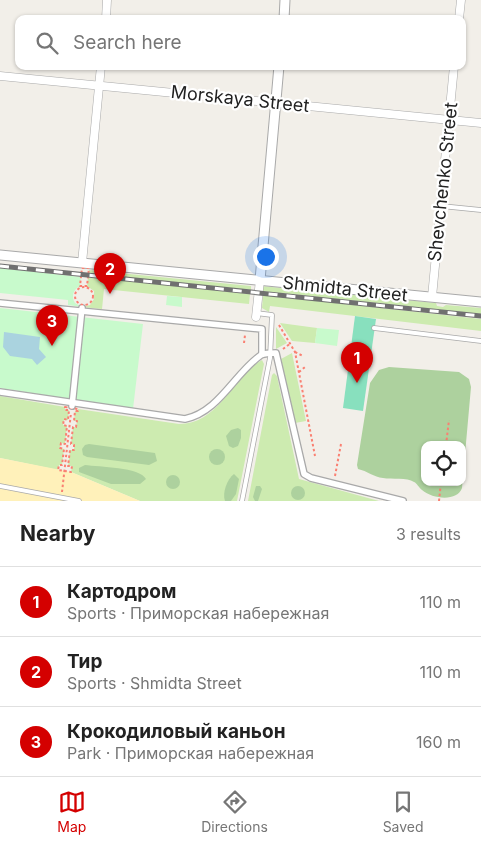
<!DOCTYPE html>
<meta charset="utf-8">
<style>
:root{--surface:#fff;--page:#f6f6f6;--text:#222;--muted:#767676;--line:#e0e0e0;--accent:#d40000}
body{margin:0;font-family:Inter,sans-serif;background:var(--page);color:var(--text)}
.controls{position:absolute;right:15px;bottom:15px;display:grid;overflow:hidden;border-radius:10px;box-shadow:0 1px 4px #0004}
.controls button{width:45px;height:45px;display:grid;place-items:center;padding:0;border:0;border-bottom:1px solid var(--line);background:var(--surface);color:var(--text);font:25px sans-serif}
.you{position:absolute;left:265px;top:256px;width:18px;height:18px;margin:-12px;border:4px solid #fff;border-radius:50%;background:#1a73e8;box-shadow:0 0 0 8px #1a73e833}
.badge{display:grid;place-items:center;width:32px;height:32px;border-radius:50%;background:var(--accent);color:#fff;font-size:16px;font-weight:700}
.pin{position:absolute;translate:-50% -41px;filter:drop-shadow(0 1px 2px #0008)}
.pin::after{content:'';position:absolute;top:26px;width:18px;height:15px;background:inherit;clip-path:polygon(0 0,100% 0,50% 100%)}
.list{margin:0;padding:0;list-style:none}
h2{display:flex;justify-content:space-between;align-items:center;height:65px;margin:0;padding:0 20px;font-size:21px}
h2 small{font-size:16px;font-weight:400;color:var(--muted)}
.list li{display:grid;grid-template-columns:32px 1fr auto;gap:15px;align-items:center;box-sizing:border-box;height:70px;padding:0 20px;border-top:1px solid var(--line)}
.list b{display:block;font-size:19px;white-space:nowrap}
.list p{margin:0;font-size:16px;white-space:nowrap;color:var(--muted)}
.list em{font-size:16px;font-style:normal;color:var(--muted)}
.icon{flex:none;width:28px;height:28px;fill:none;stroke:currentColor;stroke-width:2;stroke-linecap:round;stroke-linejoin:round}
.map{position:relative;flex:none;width:481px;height:501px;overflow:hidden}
.search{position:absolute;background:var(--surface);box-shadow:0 1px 4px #0004;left:15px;right:15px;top:15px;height:55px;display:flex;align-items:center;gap:12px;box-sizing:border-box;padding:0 18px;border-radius:10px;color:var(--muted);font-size:19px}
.sheet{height:275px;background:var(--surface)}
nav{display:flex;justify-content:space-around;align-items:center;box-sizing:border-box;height:70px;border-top:1px solid var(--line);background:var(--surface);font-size:14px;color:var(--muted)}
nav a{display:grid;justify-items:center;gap:2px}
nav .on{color:var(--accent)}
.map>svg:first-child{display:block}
.grass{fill:#cdebb0}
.forest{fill:#add19e;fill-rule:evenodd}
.sand{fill:#fff1ba}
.park{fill:#c8facc}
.pitch{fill:#88e0be}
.water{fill:#aad3df}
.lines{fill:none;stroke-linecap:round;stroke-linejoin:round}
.service-casing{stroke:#a9a9a9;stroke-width:5.5}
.pedestrian-casing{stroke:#a9a9a9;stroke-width:8}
.minor-casing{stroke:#a9a9a9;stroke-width:9}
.tertiary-casing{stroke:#a9a9a9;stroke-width:11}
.path{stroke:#fa8072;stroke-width:2;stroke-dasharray:2.5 2.5;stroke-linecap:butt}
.service{stroke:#fff;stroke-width:4}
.pedestrian{stroke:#fff;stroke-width:5.5}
.minor{stroke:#fff;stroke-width:8}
.tertiary{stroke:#fff;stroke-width:9}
.rail-casing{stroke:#707070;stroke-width:5}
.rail{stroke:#fff;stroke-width:3;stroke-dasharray:9;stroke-linecap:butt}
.labels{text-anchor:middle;stroke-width:4.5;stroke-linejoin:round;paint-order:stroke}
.street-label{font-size:18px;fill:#222;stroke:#fff}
</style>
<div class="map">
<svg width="481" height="501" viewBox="0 0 481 501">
<rect width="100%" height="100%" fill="#f2efe9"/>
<g class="grass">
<path d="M89,270L251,286V290L89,274Z"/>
<path d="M88,277L250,294L249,304L104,289L102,309L82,307L90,305L94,299V291L87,286Z"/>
<path d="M261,286L436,303L437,306L443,307L446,305L481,308V314L261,291Z"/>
<path d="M263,295L481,319V331L270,306L269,312L262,308Z"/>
<path d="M280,323L317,328L315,343L292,341Z"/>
<path d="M276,327L287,343L276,349Z"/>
<path d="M292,353L306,421L295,423L281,359Z"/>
<path d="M262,360L264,364L237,501H140L71,472L72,466H68L70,450H74V445L71,444L73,427H76L77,421H74L75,411H78V409L179,424C219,424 232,377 262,360Z"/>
<path d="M274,373L277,376L299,479L379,501H248L272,375Z"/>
<path d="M0,396L65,407V410H69L68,420H64L63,425L67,426L65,444L61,443L60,448L64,449L62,465H59L58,470L0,458Z"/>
</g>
<g class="forest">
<path d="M389,367L459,372L469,379L471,387L462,488C458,501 434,500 422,490C419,488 417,483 414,482C407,477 392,480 383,478C374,477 367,471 358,469L357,465L370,383L379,370ZM425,445H462V482H425Z"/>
<path d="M238,428L241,430V438L238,446L233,448L229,446L226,436L231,430Z"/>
<path d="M89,444L155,453L157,461L149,465L87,457L83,455L82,449L85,445Z"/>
<circle cx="217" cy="457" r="8"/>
<path d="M85,465C99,467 140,467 146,479L140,484H111L79,472V468Z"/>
<path d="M234,474L239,479L236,494L231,501H225C222,493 227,479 234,474Z"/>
<circle cx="173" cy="482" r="7"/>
<circle cx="298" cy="493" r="7"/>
<path d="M256,486H260L262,489L258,501H255L253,497Z"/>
</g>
<path class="sand" d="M0,458L71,472L140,501H0Z"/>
<g class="park">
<path d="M0,268L81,277L80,286C73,290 71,296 75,303L82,307L68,305V300L0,293Z"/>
<path d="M167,296L182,297V307L166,305Z"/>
<path d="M0,308L143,324L133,409L0,388Z"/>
<path d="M317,328L339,330L337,346L315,343Z"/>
</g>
<path class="pitch" d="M355,316L376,319L363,411L343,408Z"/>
<path class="water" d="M4,332L40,337L39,349L46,357L37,365L32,359L10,356L3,347Z"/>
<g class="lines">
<defs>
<g id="service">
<path d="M441,206L481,210"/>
<path d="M374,328L481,341"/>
<path d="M0,486L79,501"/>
<path d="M242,501L270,358L272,315L256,313"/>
</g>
<g id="pedestrian">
<path d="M0,303L262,329V354"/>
<path d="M0,392L185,419C219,412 234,374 261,355C265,353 271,353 276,353L304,474L311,478L403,501"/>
<path d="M72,406L82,308"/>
</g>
<g id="minor">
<path d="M106,19L107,0"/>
<path d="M459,19L461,0"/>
<path d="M0,76L481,123"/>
<path d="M82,263L101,66"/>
<path d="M432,297L454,66"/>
<path d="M256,317L260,280"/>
</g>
<g id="tertiary">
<path d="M284,19L285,0"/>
<path d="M0,255L481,302"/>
<path d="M260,280L279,66"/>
</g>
</defs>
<use href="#service" class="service-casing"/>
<use href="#pedestrian" class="pedestrian-casing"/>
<use href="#minor" class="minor-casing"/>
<use href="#tertiary" class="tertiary-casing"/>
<g class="path">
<path d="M82,268H89L87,286H80Z"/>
<circle cx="84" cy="296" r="9"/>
<path d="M279,325L295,352L315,456"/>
<path d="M244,343L245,335"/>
<path d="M283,349L291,343"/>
<path d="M295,352L303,356"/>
<path d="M299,372L305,367"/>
<path d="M65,407L78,409V411H75L74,421H77L76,427H73L71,444L74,445V450H70L68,466H72L71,472L58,470L59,465H62L64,449L60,448L61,443L65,444L67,426L63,425L64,419L68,420L69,410H65Z"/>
<path d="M446,445L449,420"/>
<path d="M335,476L341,444"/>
<path d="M62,492L71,413"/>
<path d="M439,501L441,482"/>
</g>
<use href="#service" class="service"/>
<use href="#pedestrian" class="pedestrian"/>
<use href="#minor" class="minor"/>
<use href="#tertiary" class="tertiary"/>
<defs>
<path id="rail" d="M0,266L481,316"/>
</defs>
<use href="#rail" class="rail-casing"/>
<use href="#rail" class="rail"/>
</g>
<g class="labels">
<g class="street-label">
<text transform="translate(240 99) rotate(6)" y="6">Morskaya Street</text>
<text transform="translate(443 182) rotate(-84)" y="6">Shevchenko Street</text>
<text transform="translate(345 289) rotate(6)" y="6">Shmidta Street</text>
</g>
</g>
</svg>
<div class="controls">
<button><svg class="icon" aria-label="locate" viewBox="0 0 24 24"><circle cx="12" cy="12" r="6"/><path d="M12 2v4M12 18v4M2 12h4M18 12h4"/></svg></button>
</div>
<div class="you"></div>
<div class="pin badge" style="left:357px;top:383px">1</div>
<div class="pin badge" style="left:110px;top:294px">2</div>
<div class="pin badge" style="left:52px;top:346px">3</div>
<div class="search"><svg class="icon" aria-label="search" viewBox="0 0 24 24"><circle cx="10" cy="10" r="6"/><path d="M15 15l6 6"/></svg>Search here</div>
</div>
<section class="sheet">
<h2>Nearby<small>3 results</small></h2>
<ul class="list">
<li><span class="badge">1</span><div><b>Картодром</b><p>Sports · Приморская набережная</p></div><em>110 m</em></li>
<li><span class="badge">2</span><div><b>Тир</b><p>Sports · Shmidta Street</p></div><em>110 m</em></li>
<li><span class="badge">3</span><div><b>Крокодиловый каньон</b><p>Park · Приморская набережная</p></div><em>160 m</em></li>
</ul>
</section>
<nav>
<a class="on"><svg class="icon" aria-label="map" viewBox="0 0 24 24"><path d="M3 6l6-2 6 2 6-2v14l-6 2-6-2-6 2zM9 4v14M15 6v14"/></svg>Map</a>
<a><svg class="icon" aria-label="directions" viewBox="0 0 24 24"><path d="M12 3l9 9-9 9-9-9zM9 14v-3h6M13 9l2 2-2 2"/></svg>Directions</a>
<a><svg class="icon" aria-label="saved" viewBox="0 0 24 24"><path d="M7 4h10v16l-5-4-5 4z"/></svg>Saved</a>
</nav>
